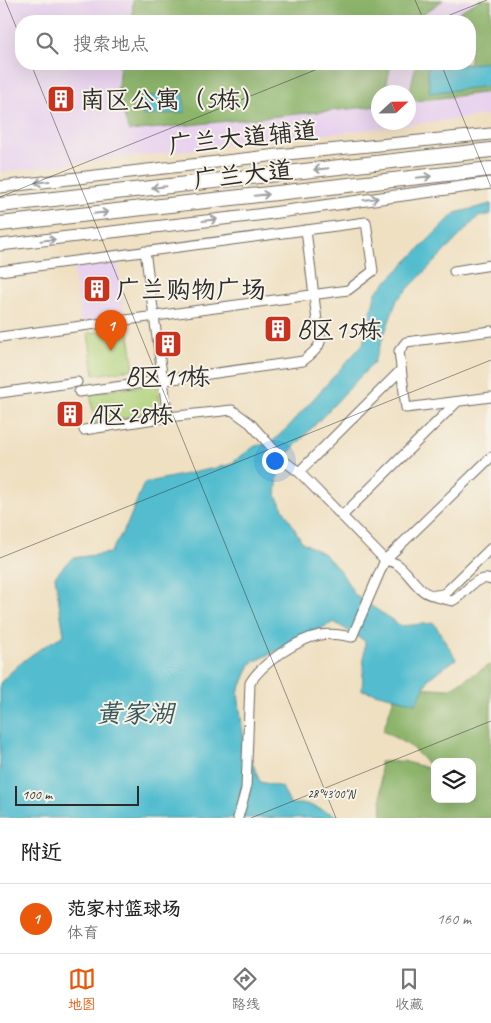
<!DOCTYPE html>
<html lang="zh">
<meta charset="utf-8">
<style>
:root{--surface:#fff;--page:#f2f2f2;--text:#222;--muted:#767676;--line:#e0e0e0;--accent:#ea580c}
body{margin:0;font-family:Caveat,"LXGW WenKai TC",sans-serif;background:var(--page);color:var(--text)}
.controls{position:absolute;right:15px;bottom:15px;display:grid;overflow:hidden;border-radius:10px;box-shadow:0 5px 20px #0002}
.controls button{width:45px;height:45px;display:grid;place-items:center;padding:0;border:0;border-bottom:1px solid var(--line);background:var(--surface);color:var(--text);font:25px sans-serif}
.compass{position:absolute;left:371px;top:85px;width:45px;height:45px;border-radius:50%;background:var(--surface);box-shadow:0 5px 20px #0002;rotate:68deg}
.scale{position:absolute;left:15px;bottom:12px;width:124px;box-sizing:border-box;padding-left:5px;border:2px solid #2b2b2b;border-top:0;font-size:14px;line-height:18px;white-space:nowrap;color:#2b2b2b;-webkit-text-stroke:4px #f7f3e8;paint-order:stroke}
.you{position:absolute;left:274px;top:460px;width:18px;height:18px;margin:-12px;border:4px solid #fff;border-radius:50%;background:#1a73e8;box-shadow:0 0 0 8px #1a73e833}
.badge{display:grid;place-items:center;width:32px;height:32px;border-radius:50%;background:var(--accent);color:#fff;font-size:16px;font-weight:700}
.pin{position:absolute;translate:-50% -41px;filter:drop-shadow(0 1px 2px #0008)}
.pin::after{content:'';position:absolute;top:26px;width:18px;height:15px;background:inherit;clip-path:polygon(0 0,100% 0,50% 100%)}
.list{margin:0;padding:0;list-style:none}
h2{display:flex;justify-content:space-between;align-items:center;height:65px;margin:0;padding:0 20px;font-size:21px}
h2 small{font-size:16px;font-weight:400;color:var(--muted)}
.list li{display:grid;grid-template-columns:32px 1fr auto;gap:15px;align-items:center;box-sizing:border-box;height:70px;padding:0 20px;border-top:1px solid var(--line)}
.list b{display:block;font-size:19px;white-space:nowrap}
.list p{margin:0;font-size:16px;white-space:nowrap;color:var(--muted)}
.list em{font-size:16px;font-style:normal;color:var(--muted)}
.icon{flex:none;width:28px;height:28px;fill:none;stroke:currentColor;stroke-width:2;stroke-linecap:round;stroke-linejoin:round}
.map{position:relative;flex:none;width:491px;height:818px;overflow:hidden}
.search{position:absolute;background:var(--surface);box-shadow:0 5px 20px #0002;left:15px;right:15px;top:15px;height:55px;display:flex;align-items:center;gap:12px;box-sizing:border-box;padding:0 18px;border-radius:20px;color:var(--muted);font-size:19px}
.sheet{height:135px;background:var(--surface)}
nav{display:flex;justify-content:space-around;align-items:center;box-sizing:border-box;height:70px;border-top:1px solid var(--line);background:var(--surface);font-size:14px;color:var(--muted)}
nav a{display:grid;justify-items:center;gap:2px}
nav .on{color:var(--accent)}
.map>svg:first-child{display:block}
.built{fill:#e8d2ef;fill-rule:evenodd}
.green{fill:#b0d27b;stroke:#6e7e53}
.forest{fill:#8cb46b;stroke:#5c704b;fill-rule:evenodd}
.water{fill:#53bdcf;stroke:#3f747d}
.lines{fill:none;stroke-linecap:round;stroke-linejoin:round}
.street-casing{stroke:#706a60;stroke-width:11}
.secondary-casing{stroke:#706a60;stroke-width:13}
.primary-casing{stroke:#706a60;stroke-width:16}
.street{stroke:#fff;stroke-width:9}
.secondary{stroke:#fff;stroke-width:11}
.primary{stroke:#fff;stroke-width:14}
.oneway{stroke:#a0a0a0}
.ticks{fill:none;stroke:#2b2b2b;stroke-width:1;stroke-opacity:0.45}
.labels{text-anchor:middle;stroke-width:4;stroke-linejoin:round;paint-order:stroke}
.poi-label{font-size:25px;fill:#2b2b2b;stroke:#f7f3e8;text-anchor:start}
.street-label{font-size:25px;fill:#2b2b2b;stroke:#f7f3e8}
.water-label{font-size:26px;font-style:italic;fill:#37575c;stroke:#f7f3e8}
.ticks-label{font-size:12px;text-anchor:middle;fill:#2b2b2b;stroke:#f7f3e8;stroke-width:4;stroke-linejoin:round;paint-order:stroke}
</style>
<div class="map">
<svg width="491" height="818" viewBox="0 0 491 818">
<rect width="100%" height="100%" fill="#f7f3e8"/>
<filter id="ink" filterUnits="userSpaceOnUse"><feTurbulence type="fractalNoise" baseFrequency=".02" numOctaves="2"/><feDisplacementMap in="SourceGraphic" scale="10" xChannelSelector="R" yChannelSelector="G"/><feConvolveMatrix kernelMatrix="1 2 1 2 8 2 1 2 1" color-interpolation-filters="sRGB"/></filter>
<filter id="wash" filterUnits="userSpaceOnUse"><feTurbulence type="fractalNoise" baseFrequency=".0096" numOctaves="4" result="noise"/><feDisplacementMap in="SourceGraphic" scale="20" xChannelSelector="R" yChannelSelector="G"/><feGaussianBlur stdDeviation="1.12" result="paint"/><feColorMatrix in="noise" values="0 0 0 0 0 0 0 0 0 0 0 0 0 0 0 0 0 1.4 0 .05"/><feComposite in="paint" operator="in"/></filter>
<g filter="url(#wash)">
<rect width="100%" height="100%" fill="#efe0c2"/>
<g class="built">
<path d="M0,0H491V115L0,172ZM21,21H470V64H21ZM378,92H408V122H378Z"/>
<path d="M117,259L125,316L81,322L73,266Z"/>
</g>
<g class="green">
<path d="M128,328L134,369L94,375L88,333Z"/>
<path d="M157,384L162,412L95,423L90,393Z"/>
</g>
<g class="forest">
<path d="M133,0H443L425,13L418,21H132Z"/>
<path d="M480,0H491V92L413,101L410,91L416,64H470V21H448L462,10Z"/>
<path d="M120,64H391L385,92H378V106L129,131L117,95Z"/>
<path d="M491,664V818H382L380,762L403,761L434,770L410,746L383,731L398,686L449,689ZM435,762H472V799H435Z"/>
</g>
<g class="water">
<path d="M487,62L489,86L430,93L427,68Z"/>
<path d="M183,93L185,112L143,116L141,97Z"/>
<path d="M491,204V214L478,217L397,300L374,362L279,463L276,496L302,542L324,554L341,572L355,595L401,626L434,623L456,659L429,678L416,703L362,690L365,641L334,622L250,664L238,693L244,742L260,782L282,787L290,804H307L343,818H0V683C19,662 40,648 64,635L55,576L72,558L110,553L127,525L144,483L229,465L255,446L271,443L288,427L363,344L376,292L455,213Z"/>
</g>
</g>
<g filter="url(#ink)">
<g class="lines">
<defs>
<g id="street">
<path d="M145,251L168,417"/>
<path d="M0,271L366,222L373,271L348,290L0,337"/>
<path d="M454,271L491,265"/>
<path d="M491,331L406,342L399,351L406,408L491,397"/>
<path d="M401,370L299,472L385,560L491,457"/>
<path d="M79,392L303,361C314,352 326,344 318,329L306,230"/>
<path d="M0,393L77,382"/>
<path d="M84,430L168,417L232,410L250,423L284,461L299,472"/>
<path d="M342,516L457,402"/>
<path d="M436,597L452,601C465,595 476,573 491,580"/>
<path d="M238,818L246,789L250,683C262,663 298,639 320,635C331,633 341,635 352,637L385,560C389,561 393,562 397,564C414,576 421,603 445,593L491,548"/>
</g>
<g id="secondary">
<path d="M0,187L277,155L491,134"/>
<path d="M0,245L257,215L491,183"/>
</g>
<g id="primary">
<path d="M0,205L491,150"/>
<path d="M0,224L491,169"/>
</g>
</defs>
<use href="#street" class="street-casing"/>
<use href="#secondary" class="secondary-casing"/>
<use href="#primary" class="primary-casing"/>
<use href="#street" class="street"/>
<use href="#secondary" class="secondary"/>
<use href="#primary" class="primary"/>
</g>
<defs><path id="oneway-shaft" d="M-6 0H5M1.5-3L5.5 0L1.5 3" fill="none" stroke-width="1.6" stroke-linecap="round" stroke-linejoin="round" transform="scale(1.25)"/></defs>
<g class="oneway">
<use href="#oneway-shaft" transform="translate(321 169) rotate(174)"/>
<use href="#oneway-shaft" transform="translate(424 177) rotate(-6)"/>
<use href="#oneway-shaft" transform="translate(42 182) rotate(173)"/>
<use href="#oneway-shaft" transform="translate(159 187) rotate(174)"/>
<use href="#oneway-shaft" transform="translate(262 195) rotate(-6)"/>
<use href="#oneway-shaft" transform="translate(371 199) rotate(-8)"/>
<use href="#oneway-shaft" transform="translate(101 213) rotate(-6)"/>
<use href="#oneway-shaft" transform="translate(210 220) rotate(-7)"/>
<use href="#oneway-shaft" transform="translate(48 240) rotate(-6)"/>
</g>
</g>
<path class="ticks" d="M5,0L21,39M415,0L424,21M435,21L487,0M31,64L336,818M441,64L491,187M0,197L330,64M0,558L491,360M251,818L491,721"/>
<defs>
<symbol id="building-square" viewBox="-11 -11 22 22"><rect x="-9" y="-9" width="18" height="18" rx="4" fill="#c8321e" stroke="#f7f3e8"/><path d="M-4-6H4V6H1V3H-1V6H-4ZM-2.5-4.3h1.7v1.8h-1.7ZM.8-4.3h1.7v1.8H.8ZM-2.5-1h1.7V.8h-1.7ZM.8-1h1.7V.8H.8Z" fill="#fff"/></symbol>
</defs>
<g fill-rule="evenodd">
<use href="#building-square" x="45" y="83" width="32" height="32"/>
<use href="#building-square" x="81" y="273" width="32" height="32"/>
<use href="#building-square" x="262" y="313" width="32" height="32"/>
<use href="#building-square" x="152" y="328" width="32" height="32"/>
<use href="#building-square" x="54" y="398" width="32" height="32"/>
</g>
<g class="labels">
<g class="poi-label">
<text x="80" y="108">南区公寓（5栋）</text>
<text x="116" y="298">广兰购物广场</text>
<text x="297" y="338">B区15栋</text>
<text x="168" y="385" text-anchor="middle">B区11栋</text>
<text x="89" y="423">A区28栋</text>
</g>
<g class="street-label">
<text transform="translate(243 137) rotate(-6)" y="9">广兰大道辅道</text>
<text transform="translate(243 174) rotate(-6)" y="9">广兰大道</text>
</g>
<g class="water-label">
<text x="135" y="722">黄家湖</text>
</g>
</g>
<g class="ticks-label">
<text x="331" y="798">28°43'00"N</text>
</g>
</svg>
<div class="controls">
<button><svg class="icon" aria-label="layers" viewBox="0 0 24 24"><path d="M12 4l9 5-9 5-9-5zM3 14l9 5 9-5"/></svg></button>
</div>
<svg class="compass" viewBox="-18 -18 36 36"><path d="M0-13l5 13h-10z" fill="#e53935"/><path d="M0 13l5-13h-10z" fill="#767676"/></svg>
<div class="scale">100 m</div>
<div class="you"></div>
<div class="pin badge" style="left:111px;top:351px">1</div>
<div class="search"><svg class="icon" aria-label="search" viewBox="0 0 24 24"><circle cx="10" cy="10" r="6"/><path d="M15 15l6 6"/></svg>搜索地点</div>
</div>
<section class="sheet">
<h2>附近<small></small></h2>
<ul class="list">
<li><span class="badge">1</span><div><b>范家村篮球场</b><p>体育</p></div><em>160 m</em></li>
</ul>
</section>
<nav>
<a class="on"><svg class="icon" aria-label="map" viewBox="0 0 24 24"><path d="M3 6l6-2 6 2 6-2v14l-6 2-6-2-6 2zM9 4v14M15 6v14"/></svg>地图</a>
<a><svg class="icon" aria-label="directions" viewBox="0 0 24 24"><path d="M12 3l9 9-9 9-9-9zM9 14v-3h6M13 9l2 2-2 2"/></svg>路线</a>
<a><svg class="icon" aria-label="saved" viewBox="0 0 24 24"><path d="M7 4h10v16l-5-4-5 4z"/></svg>收藏</a>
</nav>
